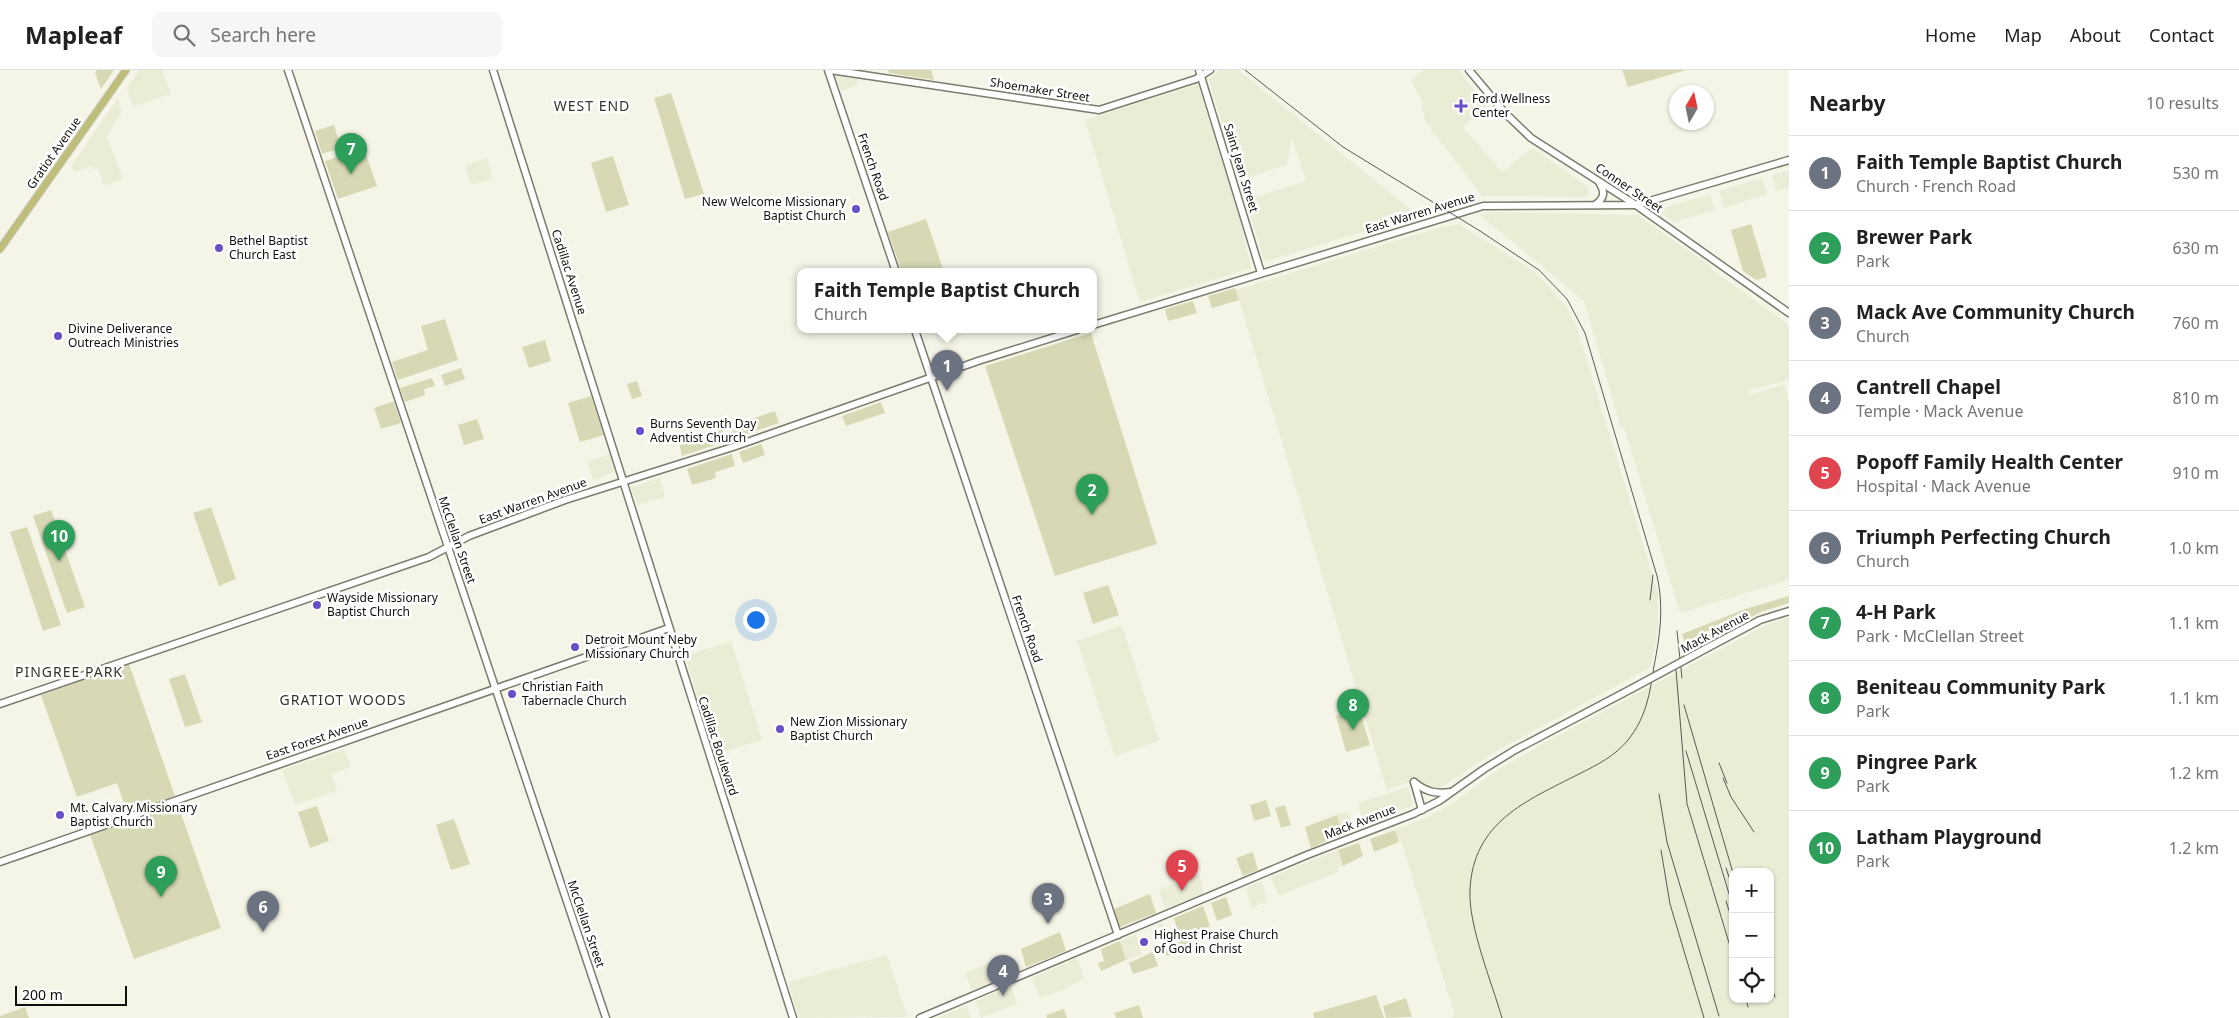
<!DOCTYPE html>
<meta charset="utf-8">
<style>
:root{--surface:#fff;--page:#f6f6f6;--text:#202124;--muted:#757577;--line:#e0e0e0;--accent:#684fc8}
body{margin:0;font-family:"Noto Sans",sans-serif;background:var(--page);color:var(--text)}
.controls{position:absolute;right:15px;bottom:15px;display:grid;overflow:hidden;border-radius:10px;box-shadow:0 1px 4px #0004}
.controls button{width:45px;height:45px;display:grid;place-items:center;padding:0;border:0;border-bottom:1px solid var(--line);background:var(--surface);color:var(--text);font:25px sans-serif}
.compass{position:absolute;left:1669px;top:15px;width:45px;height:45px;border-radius:50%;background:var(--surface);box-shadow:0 1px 4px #0004;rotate:9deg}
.scale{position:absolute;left:15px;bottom:12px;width:112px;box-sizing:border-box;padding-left:5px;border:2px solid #10100b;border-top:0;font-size:14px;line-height:18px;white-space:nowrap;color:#10100b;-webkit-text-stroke:4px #fff;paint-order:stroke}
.you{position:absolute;left:755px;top:549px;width:18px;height:18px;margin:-12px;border:4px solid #fff;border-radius:50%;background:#1a73e8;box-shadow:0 0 0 8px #1a73e833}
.badge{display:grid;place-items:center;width:32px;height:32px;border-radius:50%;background:var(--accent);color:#fff;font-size:16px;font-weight:700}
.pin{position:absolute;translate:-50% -41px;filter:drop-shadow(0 1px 2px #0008)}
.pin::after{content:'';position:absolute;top:26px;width:18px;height:15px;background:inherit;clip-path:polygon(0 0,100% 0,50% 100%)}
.popup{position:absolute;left:797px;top:198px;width:300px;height:65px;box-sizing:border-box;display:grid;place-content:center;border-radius:10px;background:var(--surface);filter:drop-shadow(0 1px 4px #0005);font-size:16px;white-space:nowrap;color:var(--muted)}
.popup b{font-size:19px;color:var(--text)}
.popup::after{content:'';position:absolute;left:50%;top:100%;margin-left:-10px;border:10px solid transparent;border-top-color:var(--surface)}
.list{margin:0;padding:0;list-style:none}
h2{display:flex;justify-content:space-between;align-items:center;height:65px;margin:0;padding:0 20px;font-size:21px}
h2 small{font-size:16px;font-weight:400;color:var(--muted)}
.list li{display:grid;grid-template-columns:32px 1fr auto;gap:15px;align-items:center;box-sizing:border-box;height:75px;padding:0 20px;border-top:1px solid var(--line)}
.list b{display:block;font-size:19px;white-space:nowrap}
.list p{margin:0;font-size:16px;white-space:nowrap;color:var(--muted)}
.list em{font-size:16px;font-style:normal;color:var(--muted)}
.icon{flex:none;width:28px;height:28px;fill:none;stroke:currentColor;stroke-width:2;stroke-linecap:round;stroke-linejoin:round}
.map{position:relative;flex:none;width:1789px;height:948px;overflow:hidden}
header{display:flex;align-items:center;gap:30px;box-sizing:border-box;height:70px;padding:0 25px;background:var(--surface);border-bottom:1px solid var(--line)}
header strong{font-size:24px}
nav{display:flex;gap:28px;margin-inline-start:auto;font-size:18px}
.search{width:350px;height:45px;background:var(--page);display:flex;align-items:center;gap:12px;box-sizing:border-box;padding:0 18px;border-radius:10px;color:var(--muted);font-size:19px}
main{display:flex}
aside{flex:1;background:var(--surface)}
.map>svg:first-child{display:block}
.built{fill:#ebecd6;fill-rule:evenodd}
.green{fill:#d8d9b4}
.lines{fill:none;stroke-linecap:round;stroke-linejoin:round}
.secondary-casing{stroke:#7b7b6e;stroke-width:9}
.primary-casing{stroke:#d4d4d3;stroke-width:9}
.secondary{stroke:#fff;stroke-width:6}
.primary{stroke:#bfbd7a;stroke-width:7}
.rail{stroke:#5a5a52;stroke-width:1}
.secondary-bridge-casing{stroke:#7b7b6e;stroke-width:9;stroke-linecap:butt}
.secondary-bridge{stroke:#fff;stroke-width:6}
.poi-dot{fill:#684fc8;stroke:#fff;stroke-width:2}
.labels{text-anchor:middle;stroke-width:5;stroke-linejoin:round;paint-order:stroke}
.street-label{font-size:12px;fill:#10100b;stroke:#fff}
.poi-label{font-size:12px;fill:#10100b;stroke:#fff;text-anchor:start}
.neighbourhood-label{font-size:14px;letter-spacing:1px;fill:#343429;stroke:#fff}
</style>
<header>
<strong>Mapleaf</strong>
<div class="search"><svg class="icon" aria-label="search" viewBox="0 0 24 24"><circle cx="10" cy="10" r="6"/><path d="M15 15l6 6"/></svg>Search here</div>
<nav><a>Home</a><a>Map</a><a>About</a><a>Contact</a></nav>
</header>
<main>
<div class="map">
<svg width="1789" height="948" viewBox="0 0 1789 948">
<rect width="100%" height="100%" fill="#f5f5e7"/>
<g class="built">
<path d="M139,0H162L171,24L133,37L127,18Z"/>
<path d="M1219,0H1238L1418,145L1264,192L1246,130L1306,111L1292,68L1287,95L1239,110L1209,10Z"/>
<path d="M1424,0H1458L1487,36L1463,57L1502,102L1532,78L1589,117L1587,127L1482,126L1425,51L1421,29L1411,11Z"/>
<path d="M835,6L857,9L858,15L841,21Z"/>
<path d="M1198,14L1239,146L1251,198L1140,232L1085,50Z"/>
<path d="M118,28L122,41L107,66L123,109L104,116L98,98L94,99L93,96L74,102L72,95Z"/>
<path d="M487,88L493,108L471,115L465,95Z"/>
<path d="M1789,100V117L1776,121L1772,105Z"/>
<path d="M1762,108L1767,124L1724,138L1719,121Z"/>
<path d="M1710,124L1715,140L1695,146L1674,152L1657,140Z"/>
<path d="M1492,142L1637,145L1712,197L1711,199L1789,255V311H1785L1748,321L1749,325L1784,314L1789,331V510L1680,543L1624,357L1621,358L1584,231L1480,145Z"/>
<path d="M1459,154L1535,202L1554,222L1567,238L1576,255L1658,523V557L1651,597L1491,684L1436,721L1422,716L1418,709L1387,720L1236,220L1434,159Z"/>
<path d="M610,384L614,402L593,410L587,392Z"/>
<path d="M660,408L665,427L637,435L631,417Z"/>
<path d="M1789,547V948H1450L1455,946L1401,771L1399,772L1395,760L1431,746L1452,734L1499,699L1546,672L1764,556ZM1733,802H1770V929H1733Z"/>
<path d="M1122,555L1159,671L1115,686L1077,571Z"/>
<path d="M731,571L762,670L715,684L685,586Z"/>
<path d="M344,679L351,697L331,704L337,721L295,735L282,700Z"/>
<path d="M1408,717L1413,732L1411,736L1364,756L1358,733Z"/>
<path d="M1348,741L1353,760L1343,764L1337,745Z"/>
<path d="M1338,780L1343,796L1337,798L1338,802L1278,826L1271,807Z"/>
<path d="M1199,804L1204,823L1165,839L1159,820Z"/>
<path d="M1262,811L1267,831L1252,838L1246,818Z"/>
<path d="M1162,853L1169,873L1164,875L1157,855Z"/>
<path d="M1136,864L1142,884L1126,890L1120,871Z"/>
<path d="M887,885L907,947L799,948L788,912Z"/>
<path d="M1077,888L1084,908L1063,920L1040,928L1032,908Z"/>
<path d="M994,891L1001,909L972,920L965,903Z"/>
<path d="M1011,916L1017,934L981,948L976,931Z"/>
<path d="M967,935L971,948H937Z"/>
</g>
<g class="green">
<path d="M97,0H114L101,19L95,3Z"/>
<path d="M888,0H931L934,10L889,3Z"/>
<path d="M1622,0H1686L1628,17Z"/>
<path d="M671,23L704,124L685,129L654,28Z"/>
<path d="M334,55L341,78L322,84L315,61Z"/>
<path d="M364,78L377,116L338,129L325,91Z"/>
<path d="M613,86L629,135L606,142L591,93Z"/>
<path d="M926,149L944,202H902L888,162Z"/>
<path d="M1751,154L1767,207L1756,210L1743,201L1731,160Z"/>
<path d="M1235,218L1239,230L1212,238L1208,226Z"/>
<path d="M1193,231L1197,243L1168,251L1165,239Z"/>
<path d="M445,249L458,290L398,310L392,292L428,280L421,256Z"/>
<path d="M1091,263L1157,474L1055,506L985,296Z"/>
<path d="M545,270L551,291L529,298L522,277Z"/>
<path d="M461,298L465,309L445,316L441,305Z"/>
<path d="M432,308L435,316L424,319L425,325L405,332L400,318Z"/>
<path d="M637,311L642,326L632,329L627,314Z"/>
<path d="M591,326L604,365L580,372L568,333Z"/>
<path d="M394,331L401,353L381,359L374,338Z"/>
<path d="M881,332L885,343L846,356L842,346Z"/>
<path d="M775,341L779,353L735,368L731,356Z"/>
<path d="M477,349L484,369L464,375L458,355Z"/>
<path d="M722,359L727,371L682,386L679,373Z"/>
<path d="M761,374L765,385L743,393L739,382Z"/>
<path d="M732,384L735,396L715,402L716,408L692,415L687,399Z"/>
<path d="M211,437L236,509L219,516L193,443Z"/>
<path d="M51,440L85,537L67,543L33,446Z"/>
<path d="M27,457L61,555L43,561L10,462Z"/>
<path d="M1108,515L1119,545L1093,554L1083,523Z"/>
<path d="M1789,526V533L1761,542L1687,581L1682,564L1745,539Z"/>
<path d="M129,594L175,726L127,742L117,713L77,727L41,625Z"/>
<path d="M185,604L202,652L185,657L169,609Z"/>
<path d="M1359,639L1370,675L1346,682L1336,646Z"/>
<path d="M1266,730L1271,746L1254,751L1250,735Z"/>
<path d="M178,735L221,858L134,889L90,765Z"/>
<path d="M1285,735L1291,755L1281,758L1275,738Z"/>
<path d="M317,736L329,771L310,778L298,742Z"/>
<path d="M1337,745L1343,764L1311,778L1305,757Z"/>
<path d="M454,749L470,794L451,800L436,755Z"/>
<path d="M1395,760L1399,772L1374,782L1370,769Z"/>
<path d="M1359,773L1363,786L1343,796L1338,780Z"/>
<path d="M1253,782L1258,800L1243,806L1236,788Z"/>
<path d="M1150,824L1156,843L1120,857L1114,839Z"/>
<path d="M1226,827L1232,845L1217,851L1211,833Z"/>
<path d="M1203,836L1210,856L1179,868L1174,848Z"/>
<path d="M1060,862L1066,881L1026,897L1021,879Z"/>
<path d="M1192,867L1195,876L1167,886L1164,878Z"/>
<path d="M1120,871L1126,890L1101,901L1098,893L1104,891L1101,879Z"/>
<path d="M1153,882L1158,896L1133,904L1129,893Z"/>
<path d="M1376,925L1384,948H1314L1313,943Z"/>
<path d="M1406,928L1412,947L1386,948L1383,936Z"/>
<path d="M1139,935L1143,948H1116L1114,943Z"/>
<path d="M25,937L29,948H0V946Z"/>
<path d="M1064,939L1067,948H1047L1046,945Z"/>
</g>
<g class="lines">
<defs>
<g id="secondary">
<path d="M288,0L606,948"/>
<path d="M493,0L793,948"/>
<path d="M828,0L896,202"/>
<path d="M830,0L1099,40L1196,9L1210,0"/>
<path d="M1199,0L1261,203"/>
<path d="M1469,0L1505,43L1531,68L1636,135L1789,243"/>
<path d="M1595,135C1605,128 1605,122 1599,112"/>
<path d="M1093,255L1483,136L1636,135L1789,90"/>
<path d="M915,260L1118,865"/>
<path d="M1709,577L1760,550L1789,541"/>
<path d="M0,634L429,487L469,466L565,430L733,377L978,291L1077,260"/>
<path d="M1414,712C1426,722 1435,724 1451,722"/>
<path d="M1414,712L1422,740"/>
<path d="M0,792L669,558"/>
<path d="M920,948L1307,785L1413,744L1439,731L1484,699L1515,680L1631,619"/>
</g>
<path id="primary" d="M0,179L126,0"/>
</defs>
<use href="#secondary" class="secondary-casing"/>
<use href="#primary" class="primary-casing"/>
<use href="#secondary" class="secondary"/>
<use href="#primary" class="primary"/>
<g class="rail">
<path d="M1245,0L1343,77L1480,161L1539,200L1567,229L1585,263L1657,506C1664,537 1660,566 1654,596C1650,623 1646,648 1628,670C1615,686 1597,695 1579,704C1526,731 1473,752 1470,820C1468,855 1492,913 1502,948"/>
<path d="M1650,530L1653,505"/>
<path d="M1677,561L1682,608"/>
<path d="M1676,600L1687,734L1733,886"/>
<path d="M1684,635L1733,803"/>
<path d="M1686,681L1733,837"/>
<path d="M1719,693L1727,713"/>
<path d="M1723,708L1731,727L1754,762"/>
<path d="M1659,724L1667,772L1719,946"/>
<path d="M1661,780L1670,834L1704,948"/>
<path d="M1726,798L1733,819"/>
<path d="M1726,831L1733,853"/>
<path d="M1770,911L1775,927"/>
<path d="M1746,929L1748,937"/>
<path d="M1756,929L1757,932"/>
<path d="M1766,929V930"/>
</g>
<defs>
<path id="secondary-bridge" d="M1631,619L1709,577"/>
</defs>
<use href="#secondary-bridge" class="secondary-bridge-casing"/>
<use href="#secondary-bridge" class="secondary-bridge"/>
</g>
<g class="poi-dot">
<path d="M1458.5 28.5h5v5h5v5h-5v5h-5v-5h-5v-5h5z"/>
<circle cx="856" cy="139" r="5"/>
<circle cx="219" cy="178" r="5"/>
<circle cx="58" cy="266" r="5"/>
<circle cx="640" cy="361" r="5"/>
<circle cx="317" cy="535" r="5"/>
<circle cx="575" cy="577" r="5"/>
<circle cx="512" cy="624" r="5"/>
<circle cx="780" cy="659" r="5"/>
<circle cx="60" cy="745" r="5"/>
<circle cx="1144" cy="872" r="5"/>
</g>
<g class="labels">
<g class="street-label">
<text transform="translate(1040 20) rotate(9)" y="4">Shoemaker Street</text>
<text transform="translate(54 83) rotate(-55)" y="4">Gratiot Avenue</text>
<text transform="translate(873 97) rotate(71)" y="4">French Road</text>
<text transform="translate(1241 98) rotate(73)" y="4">Saint Jean Street</text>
<text transform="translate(1629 118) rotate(34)" y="4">Conner Street</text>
<text transform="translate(1420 143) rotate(-17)" y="4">East Warren Avenue</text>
<text transform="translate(569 202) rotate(72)" y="4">Cadillac Avenue</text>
<text transform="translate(533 431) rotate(-20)" y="4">East Warren Avenue</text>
<text transform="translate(457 470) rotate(71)" y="4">McClellan Street</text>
<text transform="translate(1027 559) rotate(71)" y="4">French Road</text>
<text transform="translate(1715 562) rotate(-28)" y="4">Mack Avenue</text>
<text transform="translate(317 669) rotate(-19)" y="4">East Forest Avenue</text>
<text transform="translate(718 676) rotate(72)" y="4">Cadillac Boulevard</text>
<text transform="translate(1360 752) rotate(-21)" y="4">Mack Avenue</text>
<text transform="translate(586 854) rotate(71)" y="4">McClellan Street</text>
</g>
<g class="poi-label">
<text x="1472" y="33">Ford Wellness<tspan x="1472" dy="14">Center</tspan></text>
<text x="846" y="136" text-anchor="end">New Welcome Missionary<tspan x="846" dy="14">Baptist Church</tspan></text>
<text x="229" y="175">Bethel Baptist<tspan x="229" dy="14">Church East</tspan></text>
<text x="68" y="263">Divine Deliverance<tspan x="68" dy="14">Outreach Ministries</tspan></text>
<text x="650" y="358">Burns Seventh Day<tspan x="650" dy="14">Adventist Church</tspan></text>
<text x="327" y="532">Wayside Missionary<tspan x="327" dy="14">Baptist Church</tspan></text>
<text x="585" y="574">Detroit Mount Neby<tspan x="585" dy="14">Missionary Church</tspan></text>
<text x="522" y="621">Christian Faith<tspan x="522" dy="14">Tabernacle Church</tspan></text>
<text x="790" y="656">New Zion Missionary<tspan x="790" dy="14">Baptist Church</tspan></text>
<text x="70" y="742">Mt. Calvary Missionary<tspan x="70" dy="14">Baptist Church</tspan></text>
<text x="1154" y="869">Highest Praise Church<tspan x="1154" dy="14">of God in Christ</tspan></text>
</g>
<g class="neighbourhood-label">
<text x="592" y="41">WEST END</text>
<text x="69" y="607">PINGREE PARK</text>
<text x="343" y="635">GRATIOT WOODS</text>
</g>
</g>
</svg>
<div class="controls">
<button>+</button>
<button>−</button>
<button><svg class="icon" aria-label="locate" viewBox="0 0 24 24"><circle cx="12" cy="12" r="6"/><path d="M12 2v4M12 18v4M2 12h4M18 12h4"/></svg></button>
</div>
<svg class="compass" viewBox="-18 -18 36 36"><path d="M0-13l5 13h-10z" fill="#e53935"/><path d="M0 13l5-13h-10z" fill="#757577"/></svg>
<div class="scale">200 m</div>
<div class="you"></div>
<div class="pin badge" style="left:947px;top:321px;background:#6b7280">1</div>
<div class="popup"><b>Faith Temple Baptist Church</b>Church</div>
<div class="pin badge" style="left:1092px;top:445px;background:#2e9e5b">2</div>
<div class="pin badge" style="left:1048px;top:854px;background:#6b7280">3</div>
<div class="pin badge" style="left:1003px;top:926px;background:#6b7280">4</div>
<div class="pin badge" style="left:1182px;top:821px;background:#e0444e">5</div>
<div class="pin badge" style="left:263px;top:862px;background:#6b7280">6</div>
<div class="pin badge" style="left:351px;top:104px;background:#2e9e5b">7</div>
<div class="pin badge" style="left:1353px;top:660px;background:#2e9e5b">8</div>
<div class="pin badge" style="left:161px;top:827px;background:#2e9e5b">9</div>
<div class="pin badge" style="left:59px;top:491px;background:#2e9e5b">10</div>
</div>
<aside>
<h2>Nearby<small>10 results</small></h2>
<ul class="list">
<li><span class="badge" style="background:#6b7280">1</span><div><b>Faith Temple Baptist Church</b><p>Church · French Road</p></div><em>530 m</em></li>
<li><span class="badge" style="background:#2e9e5b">2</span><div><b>Brewer Park</b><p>Park</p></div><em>630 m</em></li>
<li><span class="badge" style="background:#6b7280">3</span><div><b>Mack Ave Community Church</b><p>Church</p></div><em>760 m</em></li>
<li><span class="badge" style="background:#6b7280">4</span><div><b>Cantrell Chapel</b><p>Temple · Mack Avenue</p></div><em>810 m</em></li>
<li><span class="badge" style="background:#e0444e">5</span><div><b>Popoff Family Health Center</b><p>Hospital · Mack Avenue</p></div><em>910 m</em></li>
<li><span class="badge" style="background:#6b7280">6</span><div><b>Triumph Perfecting Church</b><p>Church</p></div><em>1.0 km</em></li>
<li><span class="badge" style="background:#2e9e5b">7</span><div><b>4-H Park</b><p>Park · McClellan Street</p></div><em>1.1 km</em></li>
<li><span class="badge" style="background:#2e9e5b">8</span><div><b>Beniteau Community Park</b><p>Park</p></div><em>1.1 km</em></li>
<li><span class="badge" style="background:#2e9e5b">9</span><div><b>Pingree Park</b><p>Park</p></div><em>1.2 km</em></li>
<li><span class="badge" style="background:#2e9e5b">10</span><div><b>Latham Playground</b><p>Park</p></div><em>1.2 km</em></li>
</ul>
</aside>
</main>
